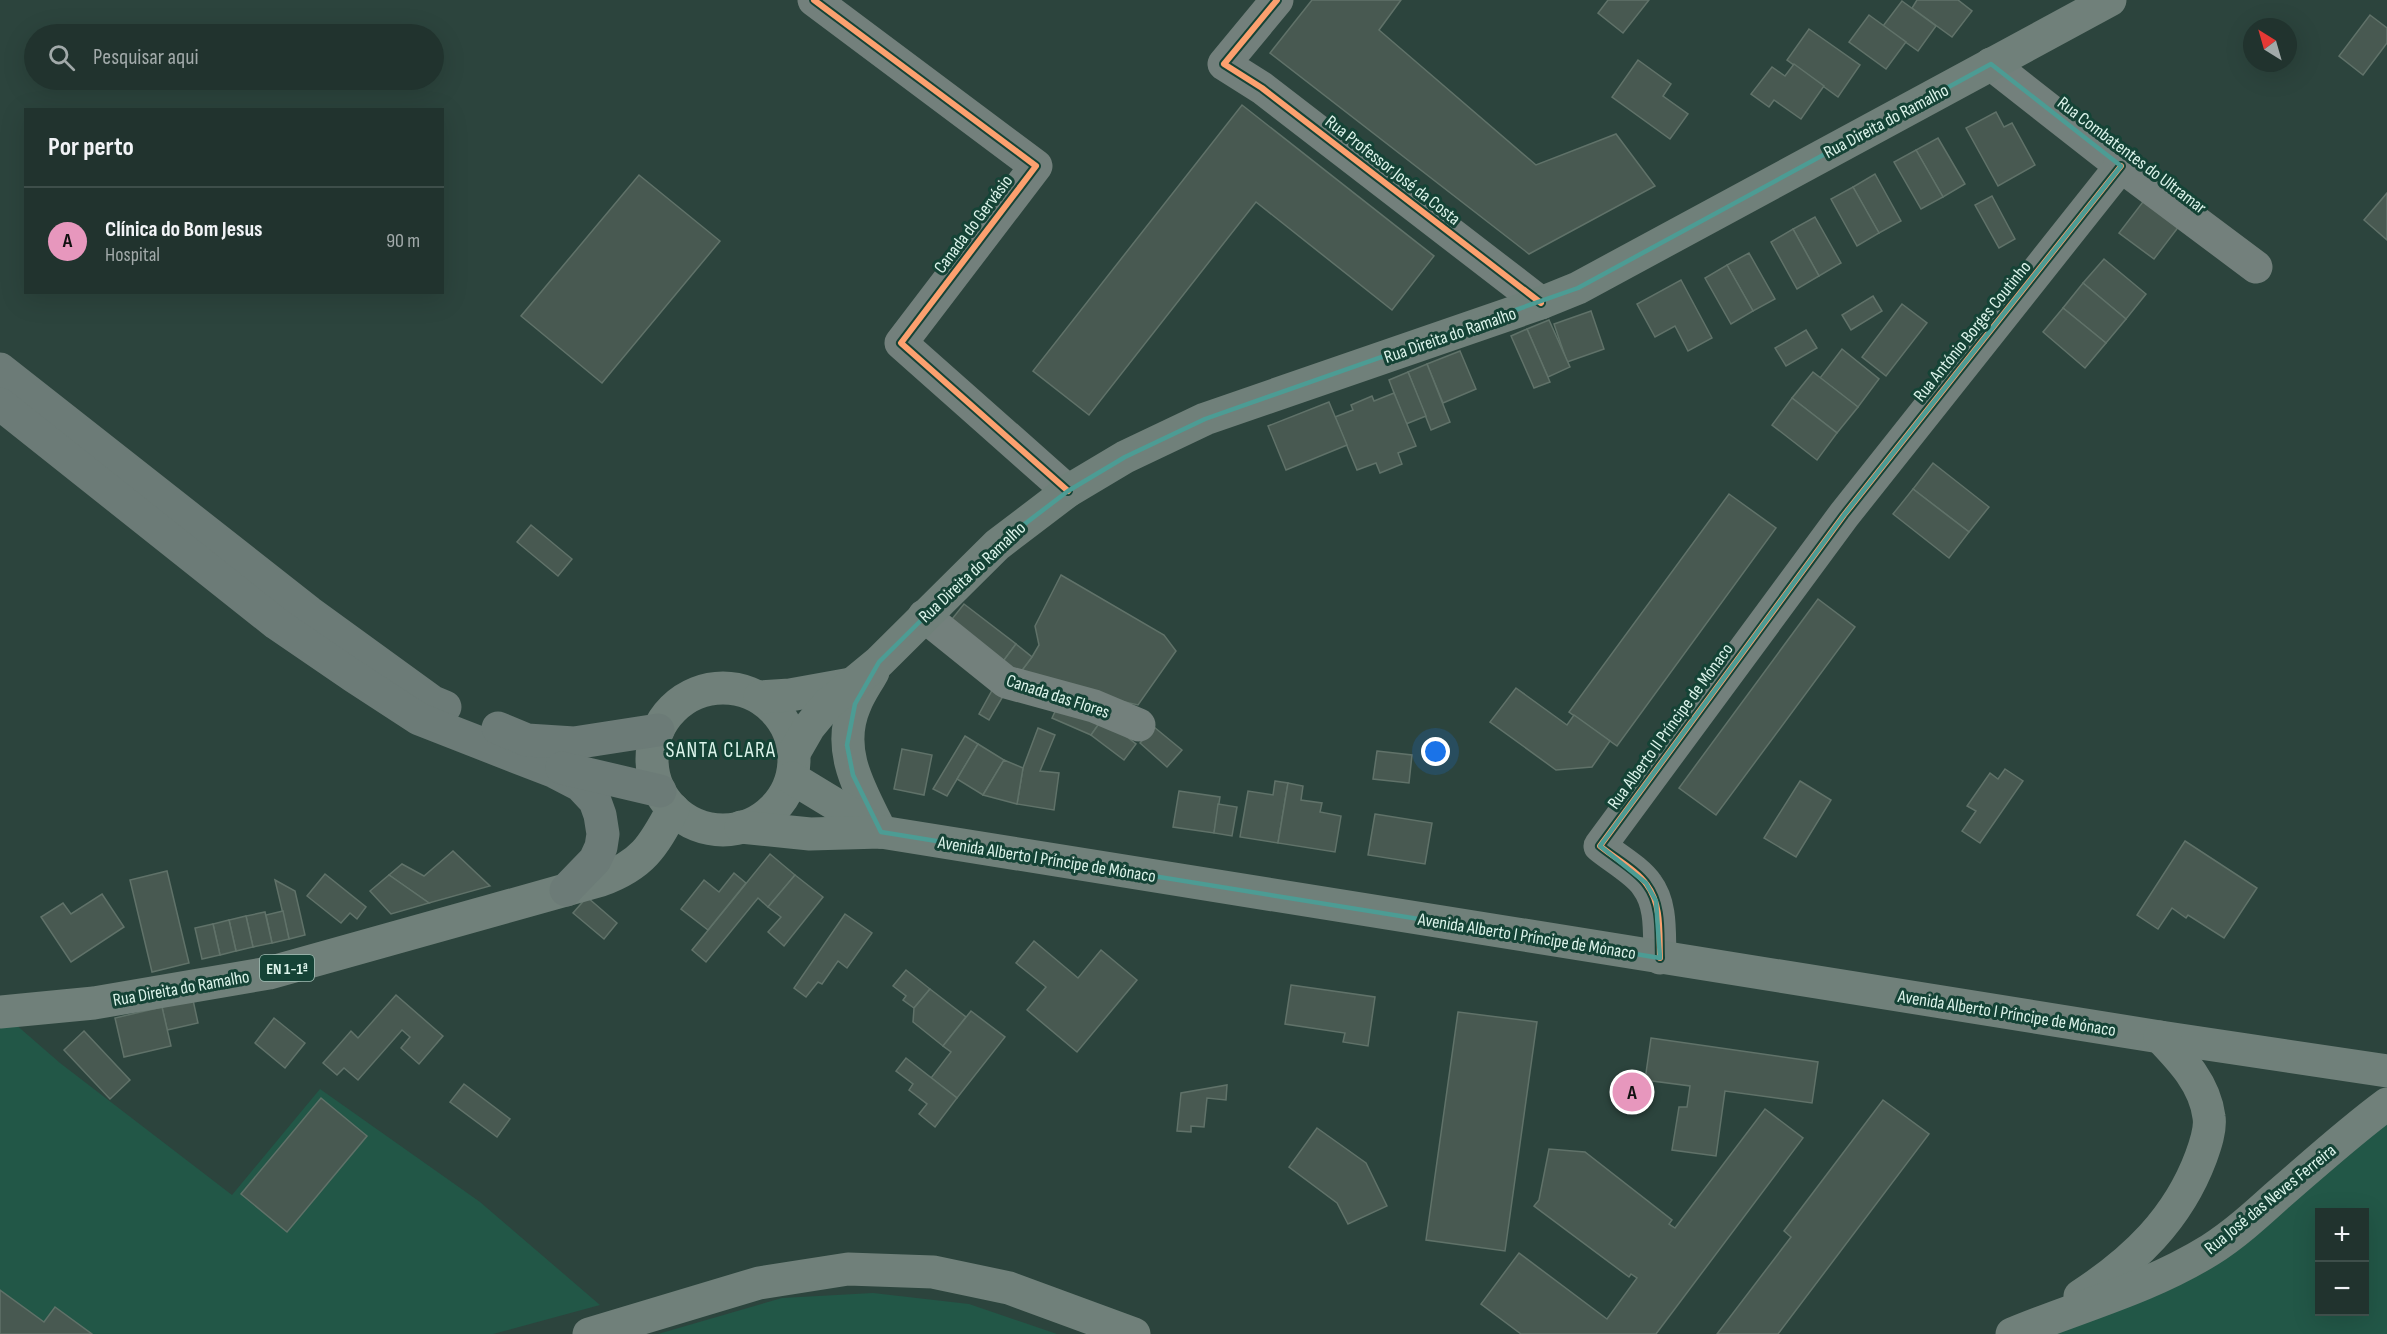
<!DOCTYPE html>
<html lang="pt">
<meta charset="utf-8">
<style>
:root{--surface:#21332e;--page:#293b36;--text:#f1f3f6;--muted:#a2aaaa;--line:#3e4e4a;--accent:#e797bd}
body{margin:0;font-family:"Sofia Sans Condensed",sans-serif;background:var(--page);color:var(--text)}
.controls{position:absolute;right:18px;bottom:18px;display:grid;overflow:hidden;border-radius:0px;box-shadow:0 6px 24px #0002}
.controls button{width:54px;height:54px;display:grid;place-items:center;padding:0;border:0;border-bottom:2px solid var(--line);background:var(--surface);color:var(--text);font:30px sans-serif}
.compass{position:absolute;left:2243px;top:18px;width:54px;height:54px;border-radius:50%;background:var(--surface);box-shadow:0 6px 24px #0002;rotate:323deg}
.you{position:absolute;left:1436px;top:752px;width:21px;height:21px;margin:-15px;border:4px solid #fff;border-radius:50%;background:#1a73e8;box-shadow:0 0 0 9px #1a73e833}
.badge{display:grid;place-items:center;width:39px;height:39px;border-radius:50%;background:var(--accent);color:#111;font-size:20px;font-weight:700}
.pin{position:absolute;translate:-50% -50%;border:3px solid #fff;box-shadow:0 2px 6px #0006}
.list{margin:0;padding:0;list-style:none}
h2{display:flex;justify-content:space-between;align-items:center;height:78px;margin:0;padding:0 24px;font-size:26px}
h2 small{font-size:20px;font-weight:400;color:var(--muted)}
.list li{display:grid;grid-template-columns:39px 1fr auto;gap:18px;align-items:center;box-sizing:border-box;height:108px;padding:0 24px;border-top:2px solid var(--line)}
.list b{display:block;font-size:22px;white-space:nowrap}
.list p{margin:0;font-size:20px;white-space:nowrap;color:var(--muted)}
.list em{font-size:20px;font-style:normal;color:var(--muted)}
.icon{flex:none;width:33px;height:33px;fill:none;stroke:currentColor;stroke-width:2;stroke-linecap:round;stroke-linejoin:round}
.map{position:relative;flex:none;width:2387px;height:1334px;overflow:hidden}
.search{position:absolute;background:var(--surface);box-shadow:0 6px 24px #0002;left:24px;top:24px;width:420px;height:66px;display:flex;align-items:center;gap:15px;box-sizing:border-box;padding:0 21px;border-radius:33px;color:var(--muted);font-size:22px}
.panel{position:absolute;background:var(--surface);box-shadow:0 6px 24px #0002;left:24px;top:108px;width:420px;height:186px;border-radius:0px}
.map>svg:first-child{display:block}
.built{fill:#225747;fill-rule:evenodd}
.building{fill:#485951;stroke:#607269;stroke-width:1.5}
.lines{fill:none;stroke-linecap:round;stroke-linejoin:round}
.minor{stroke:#73807c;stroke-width:33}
.major{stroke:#70807a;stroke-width:33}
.highway{stroke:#6c7b77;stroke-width:33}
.cycleway-casing{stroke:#154336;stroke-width:10}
.cycleway{stroke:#fca06f;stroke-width:6}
.marked{fill:none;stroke:#4c9c94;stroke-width:4.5;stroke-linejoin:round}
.labels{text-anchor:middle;stroke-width:6;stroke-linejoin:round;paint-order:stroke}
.shield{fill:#154336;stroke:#a0bfb5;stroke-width:1.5}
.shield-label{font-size:16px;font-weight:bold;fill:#dcf4eb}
.street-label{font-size:18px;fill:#dcf4eb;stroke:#154336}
.quarter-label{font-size:21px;letter-spacing:1.5px;fill:#dcf4eb;stroke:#154336}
</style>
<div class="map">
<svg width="2387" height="1334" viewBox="0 0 2387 1334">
<rect width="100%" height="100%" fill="#2c443d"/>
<g class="built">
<path d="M14,1023L60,1063L232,1195L320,1089L480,1202L600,1305L493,1334H0V1024Z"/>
<path d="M2387,1114V1334H2056ZM2320,1212H2364V1312H2320Z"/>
<path d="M873,1293L969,1304L1057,1334H658L782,1298Z"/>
</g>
<g class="building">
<path d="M1312,0H1401L1379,30L1536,165L1616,134L1655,186L1529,254L1270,53Z"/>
<path d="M1608,0H1649L1623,33L1598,13Z"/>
<path d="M1917,0H1958L1972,11L1952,37L1912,8Z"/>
<path d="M1902,1L1936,26L1918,51L1883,26Z"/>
<path d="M1869,15L1906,42L1886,69L1849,42Z"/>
<path d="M2370,15L2387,28V43L2363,75L2339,56Z"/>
<path d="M1809,29L1860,65L1838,97L1787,60Z"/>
<path d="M1638,60L1671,84L1663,96L1688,114L1670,139L1612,97Z"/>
<path d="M1794,64L1824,86L1801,119L1774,100L1769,107L1751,94L1772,67L1785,76Z"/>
<path d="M1242,105L1434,256L1392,310L1256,202L1089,415L1033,371Z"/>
<path d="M1996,112L2004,127L2012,123L2035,165L1998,186L1966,128Z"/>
<path d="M1938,138L1965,184L1943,197L1916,150Z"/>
<path d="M1916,150L1943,197L1921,209L1894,162Z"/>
<path d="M1875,174L1901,221L1879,233L1853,187Z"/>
<path d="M639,175L720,241L602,383L521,316Z"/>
<path d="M1853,187L1879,233L1857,246L1831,199Z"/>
<path d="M2387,193V240L2364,220Z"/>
<path d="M2149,194L2183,221L2154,259L2119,233Z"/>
<path d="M1992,196L2015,239L1999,248L1975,205Z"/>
<path d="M1815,217L1841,263L1819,276L1793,229Z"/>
<path d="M1793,229L1819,276L1797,289L1771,242Z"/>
<path d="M1749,253L1775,299L1753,311L1727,265Z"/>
<path d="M2104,259L2146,294L2126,319L2083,283Z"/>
<path d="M1727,265L1753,311L1731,324L1705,278Z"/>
<path d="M1681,280L1712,338L1688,351L1675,326L1655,337L1637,304Z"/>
<path d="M2083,283L2126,319L2106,343L2063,308Z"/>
<path d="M1873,296L1882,311L1851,330L1842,315Z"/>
<path d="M1902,304L1927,323L1886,376L1862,357Z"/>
<path d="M2063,308L2106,343L2085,368L2043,332Z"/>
<path d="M1591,311L1604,349L1567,362L1554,324Z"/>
<path d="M1549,320L1570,367L1548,377L1527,329Z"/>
<path d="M1527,329L1550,382L1534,388L1511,336Z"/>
<path d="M1806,330L1817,348L1786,366L1775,348Z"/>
<path d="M1842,349L1879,379L1858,407L1820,378Z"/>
<path d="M1460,351L1476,389L1443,403L1427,364Z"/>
<path d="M1427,364L1450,422L1431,430L1408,372Z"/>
<path d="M1408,372L1426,416L1406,424L1389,380Z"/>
<path d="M1813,372L1858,407L1837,433L1792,398Z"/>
<path d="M1394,393L1416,446L1398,453L1402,464L1380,473L1376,463L1357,470L1335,417L1353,410L1351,405L1372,396L1374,401Z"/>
<path d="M1792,398L1837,433L1817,460L1772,425Z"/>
<path d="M1329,402L1347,445L1286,470L1268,426Z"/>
<path d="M1933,463L1989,507L1969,532L1913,489Z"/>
<path d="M1913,489L1969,532L1949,558L1893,514Z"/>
<path d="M1729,494L1776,528L1617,746L1569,712Z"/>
<path d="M531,525L572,559L558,576L517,542Z"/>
<path d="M1061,575L1164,635L1176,651L1138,705L1017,677L1032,657L1039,645L1035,626Z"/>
<path d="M1818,599L1855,627L1716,815L1679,788Z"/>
<path d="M964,604L1016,644L1001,664L948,624Z"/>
<path d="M1016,644L1032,657L1017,677L1001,664Z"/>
<path d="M995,685L1006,691L989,720L979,714Z"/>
<path d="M1516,688L1567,725L1574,715L1610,741L1592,767L1556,770L1490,722Z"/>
<path d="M1060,701L1103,718L1091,735L1052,718Z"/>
<path d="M1103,718L1136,744L1124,760L1091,735Z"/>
<path d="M1154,727L1182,750L1167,767L1140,743Z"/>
<path d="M1038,728L1055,735L1040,771L1059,773L1054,810L1017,804L1023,768Z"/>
<path d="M965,736L978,744L947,796L933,789Z"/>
<path d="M978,744L1004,760L983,795L957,779Z"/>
<path d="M902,749L932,755L924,795L894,789Z"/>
<path d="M1377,751L1412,755L1409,783L1373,779Z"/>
<path d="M1004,760L1023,768L1017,804L983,795Z"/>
<path d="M2005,769L2023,781L1980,843L1962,831L1976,811L1967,806L1990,773L1998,779Z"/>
<path d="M1275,781L1288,783L1278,843L1240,837L1248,791L1273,795Z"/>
<path d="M1800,781L1831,800L1796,857L1764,838Z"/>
<path d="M1288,783L1303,786L1301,800L1322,803L1320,812L1341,816L1335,852L1278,843Z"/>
<path d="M1179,791L1220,797L1214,833L1173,827Z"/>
<path d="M1218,804L1237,807L1232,836L1214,833Z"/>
<path d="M1375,814L1432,823L1425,864L1368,855Z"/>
<path d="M2185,841L2257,888L2224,938L2188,915L2186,918L2172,908L2158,929L2137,915Z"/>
<path d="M453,851L490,886L429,903L389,875L402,864L424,876Z"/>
<path d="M770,854L795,875L768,907L758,898L706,962L692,950Z"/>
<path d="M167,871L189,963L152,972L130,880Z"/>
<path d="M734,873L746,883L708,930L681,909L704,880L719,892Z"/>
<path d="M325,874L366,907L357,919L350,913L341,923L307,896Z"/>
<path d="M389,875L429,903L391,914L370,891Z"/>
<path d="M795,875L823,897L784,946L768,932L781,917L768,907Z"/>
<path d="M275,880L295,891L305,935L289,939Z"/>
<path d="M102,894L124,927L71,962L41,917L63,903L71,914Z"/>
<path d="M587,897L617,923L604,939L573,913Z"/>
<path d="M283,911L289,939L272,943L266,915Z"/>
<path d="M265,912L272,943L253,947L246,916Z"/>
<path d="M845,914L872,933L847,968L838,961L822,984L818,982L806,997L794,988Z"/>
<path d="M246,916L253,947L236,951L229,920Z"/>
<path d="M229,920L236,951L220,955L213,924Z"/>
<path d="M213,924L220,955L202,959L195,928Z"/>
<path d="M1034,941L1078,978L1101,950L1137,980L1077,1052L1027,1010L1046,987L1016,963Z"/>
<path d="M906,970L930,989L914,1008L903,1000L906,996L893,986Z"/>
<path d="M1291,985L1375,997L1368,1046L1343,1042L1345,1033L1285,1024Z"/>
<path d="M930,989L966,1017L943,1046L913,1022L914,1008Z"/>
<path d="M396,995L443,1036L419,1064L401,1048L410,1037L402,1030L358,1080L344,1068L337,1075L323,1063L351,1031L358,1038Z"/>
<path d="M193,1000L198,1023L167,1030L162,1007Z"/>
<path d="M162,1007L171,1046L124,1057L115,1018Z"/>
<path d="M971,1011L1005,1037L957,1098L931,1078L951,1052L943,1046Z"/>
<path d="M1458,1012L1537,1022L1505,1251L1426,1240Z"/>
<path d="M274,1018L305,1043L285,1068L255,1043Z"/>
<path d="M84,1031L130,1080L110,1099L64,1050Z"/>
<path d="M1651,1038L1818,1062L1812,1103L1725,1091L1716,1156L1672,1150L1679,1107H1687L1690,1086L1645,1080Z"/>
<path d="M906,1058L957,1098L935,1127L919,1114L927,1104L909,1090L913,1084L896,1071Z"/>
<path d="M464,1084L510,1119L497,1137L450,1102Z"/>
<path d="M1227,1085L1226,1100L1207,1098L1204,1127L1191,1126V1132L1177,1131L1181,1093Z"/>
<path d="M321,1098L367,1136L287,1232L241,1194Z"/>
<path d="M1883,1100L1929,1134L1778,1334H1717L1791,1237L1784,1231Z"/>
<path d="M1765,1109L1803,1138L1656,1334H1521L1481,1304L1519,1253L1607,1319L1637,1278L1631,1274L1629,1277L1534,1206L1539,1200L1549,1149L1585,1152L1672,1220L1669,1224L1675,1228Z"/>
<path d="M1317,1128L1366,1163L1387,1206L1348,1224L1337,1203L1289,1167Z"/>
<path d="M0,1290L44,1322L55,1307L92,1334H0Z"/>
</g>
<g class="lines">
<g class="minor">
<path d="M814,0L1036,166L901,343L1068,491"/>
<path d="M1277,0L1224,64L1262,88L1541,303"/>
<path d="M1991,64L2121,166L2256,267"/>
<path d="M924,616L1006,682L1094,706L1139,725"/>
<path d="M1660,958C1659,933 1662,905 1647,885C1638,871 1613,857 1600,846L1844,515L2121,166"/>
</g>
<g class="major">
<path d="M873,672C867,683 859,694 855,705C835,751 861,791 881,832"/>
<circle cx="723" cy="759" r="71"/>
<path d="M760,697L790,695L851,684"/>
<path d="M794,753L809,727L828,704L879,662L997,545L1068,491L1125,457L1205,419L1541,303L1578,288L2110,0"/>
<path d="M792,778L881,832"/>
<path d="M741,827L810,834L881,832L2160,1037L2387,1071"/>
<path d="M0,1012L94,1003L269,973L601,880C642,865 653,847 673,809"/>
<path d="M2080,1296C2134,1261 2178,1219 2201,1157C2205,1146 2211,1129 2209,1117C2205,1084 2182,1060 2160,1037"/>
<path d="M589,1334L759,1283L848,1269L933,1272L1009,1288L1134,1334"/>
<path d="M2012,1334C2079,1306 2147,1289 2210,1250C2234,1235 2257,1214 2278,1195C2314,1164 2349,1132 2387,1104"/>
</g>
<g class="highway">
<path d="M0,369L309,612L433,702L445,707"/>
<path d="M0,404L277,624L353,676L419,719L555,772L580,785L595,801L600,815L603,834L601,847L595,860L566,890"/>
<path d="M498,728L527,740L574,743L658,730"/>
<path d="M562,768L660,791"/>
</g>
<defs>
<g id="cycleway">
<path d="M814,0L1036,166L901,343L1068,491"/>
<path d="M1277,0L1224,64L1262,88L1541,303"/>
<path d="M1660,958C1659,933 1662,905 1647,885C1638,871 1613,857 1600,846L1844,515L2121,166"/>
</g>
</defs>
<use href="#cycleway" class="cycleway-casing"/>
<use href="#cycleway" class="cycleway"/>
</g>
<path class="marked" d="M1991,64L2121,166L1844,515L1600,846L1646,883L1656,901L1660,958L881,832L853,775L847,745L855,704L879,662L997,545L1068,491L1125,457L1205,419L1578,288Z"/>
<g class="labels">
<rect class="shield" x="260" y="955" width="54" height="26" rx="4.5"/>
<g class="shield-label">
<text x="287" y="974">EN 1-1ª</text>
</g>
<g class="street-label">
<text transform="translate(1886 121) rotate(-28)" y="6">Rua Direita do Ramalho</text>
<text transform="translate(2132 155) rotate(37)" y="6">Rua Combatentes do Ultramar</text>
<text transform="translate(1393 170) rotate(38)" y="6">Rua Professor José da Costa</text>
<text transform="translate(973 224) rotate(-53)" y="6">Canada do Gervásio</text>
<text transform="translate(1972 331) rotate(-51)" y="6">Rua António Borges Coutinho</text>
<text transform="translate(1450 335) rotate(-19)" y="6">Rua Direita do Ramalho</text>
<text transform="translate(972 572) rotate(-43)" y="6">Rua Direita do Ramalho</text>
<text transform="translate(1058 696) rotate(18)" y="6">Canada das Flores</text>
<text transform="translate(1670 726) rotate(-54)" y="6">Rua Alberto II Príncipe de Mónaco</text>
<text transform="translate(1047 859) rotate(9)" y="6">Avenida Alberto I Príncipe de Mónaco</text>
<text transform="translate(1527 936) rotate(9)" y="6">Avenida Alberto I Príncipe de Mónaco</text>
<text transform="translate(181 988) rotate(-10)" y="6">Rua Direita do Ramalho</text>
<text transform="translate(2007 1013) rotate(9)" y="6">Avenida Alberto I Príncipe de Mónaco</text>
<text transform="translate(2270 1199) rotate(-39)" y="6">Rua José das Neves Ferreira</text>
</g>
<g class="quarter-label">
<text x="721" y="757">SANTA CLARA</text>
</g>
</g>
</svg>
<div class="controls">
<button>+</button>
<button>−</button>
</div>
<svg class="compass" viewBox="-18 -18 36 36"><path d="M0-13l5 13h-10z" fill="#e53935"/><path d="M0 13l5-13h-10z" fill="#a2aaaa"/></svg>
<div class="you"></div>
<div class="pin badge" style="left:1632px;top:1092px">A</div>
<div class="search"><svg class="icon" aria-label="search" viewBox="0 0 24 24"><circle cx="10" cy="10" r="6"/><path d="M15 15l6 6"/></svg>Pesquisar aqui</div>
<section class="panel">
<h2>Por perto<small></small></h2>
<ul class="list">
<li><span class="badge">A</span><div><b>Clínica do Bom Jesus</b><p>Hospital</p></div><em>90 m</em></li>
</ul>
</section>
</div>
